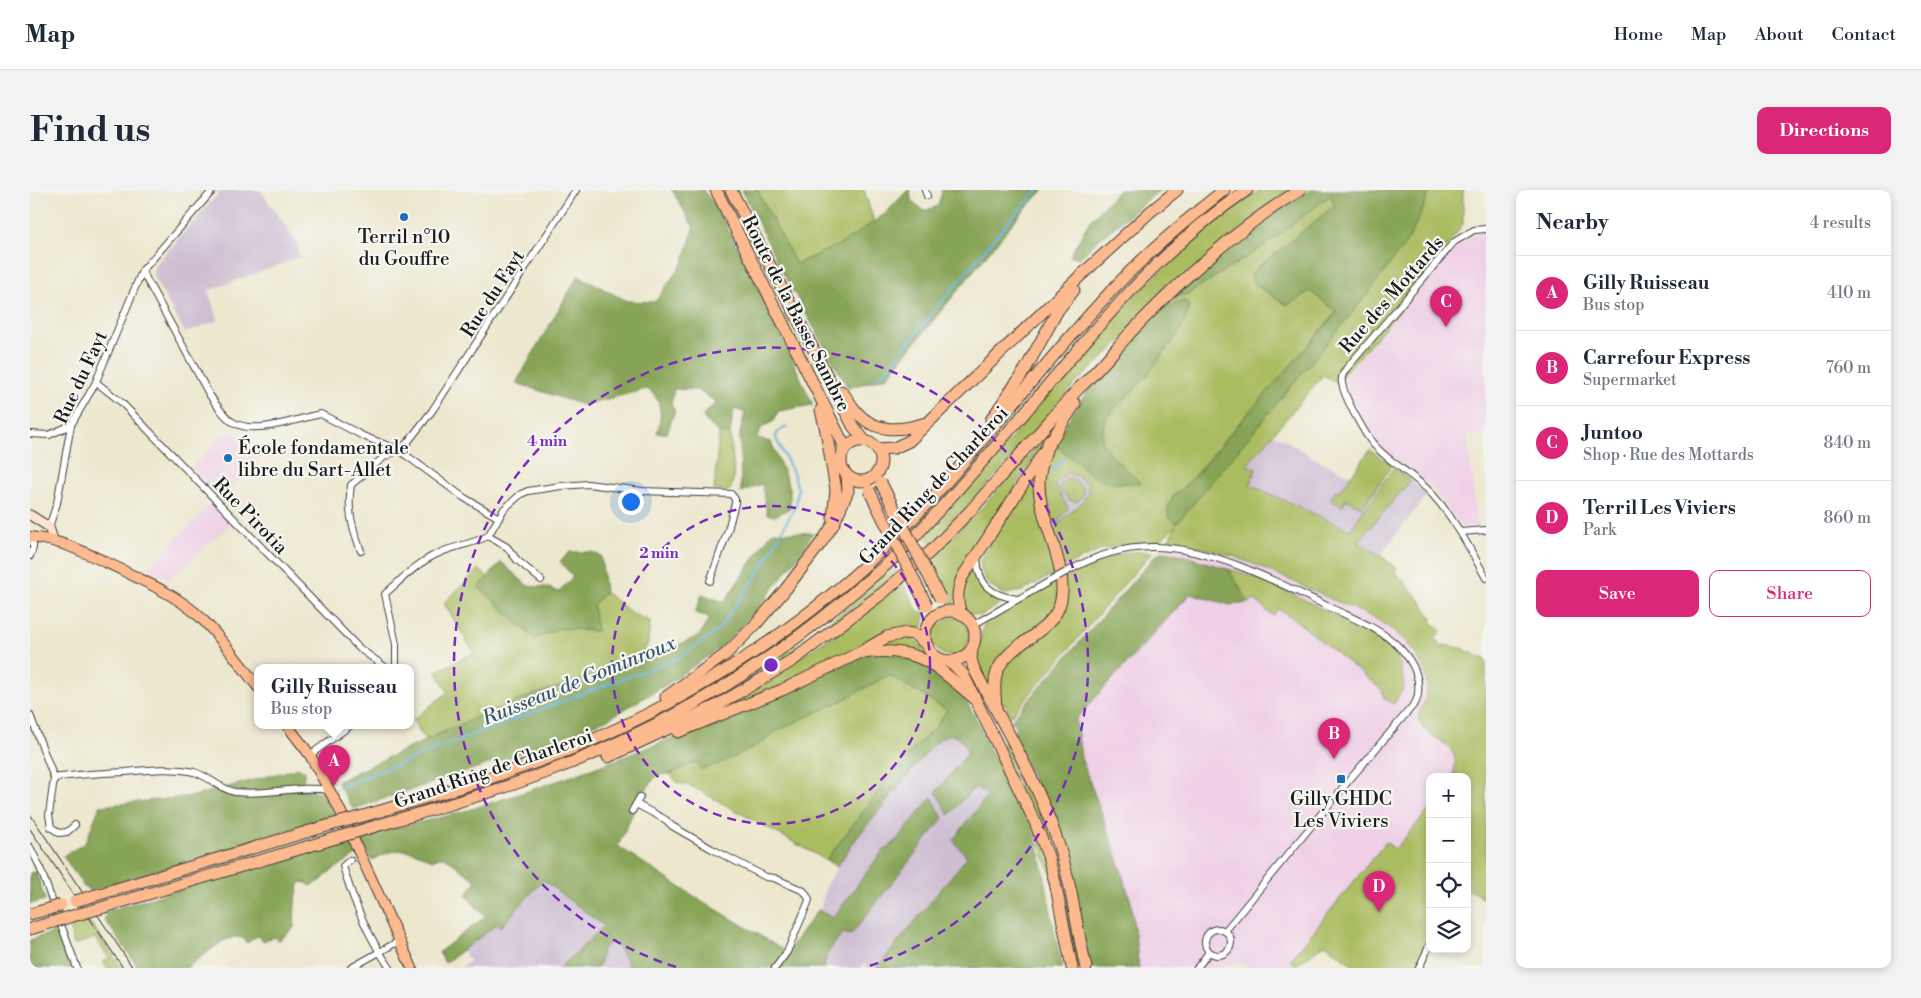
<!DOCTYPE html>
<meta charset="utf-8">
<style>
:root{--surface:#fff;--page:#f2f2f3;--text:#1f2937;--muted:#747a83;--line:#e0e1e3;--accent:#db2777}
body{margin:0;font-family:"Libre Bodoni",serif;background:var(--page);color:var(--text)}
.controls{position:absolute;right:15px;bottom:15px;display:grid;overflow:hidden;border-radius:10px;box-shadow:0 2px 8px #0003}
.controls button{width:45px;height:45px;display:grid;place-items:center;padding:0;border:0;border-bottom:1px solid var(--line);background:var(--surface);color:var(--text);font:25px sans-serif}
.you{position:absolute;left:600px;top:311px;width:18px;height:18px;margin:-12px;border:4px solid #fff;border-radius:50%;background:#1a73e8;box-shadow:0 0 0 8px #1a73e833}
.badge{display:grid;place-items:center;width:32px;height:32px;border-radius:50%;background:var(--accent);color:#fff;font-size:16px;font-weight:700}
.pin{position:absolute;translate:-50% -41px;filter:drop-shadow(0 1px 2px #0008)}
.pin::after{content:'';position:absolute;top:26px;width:18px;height:15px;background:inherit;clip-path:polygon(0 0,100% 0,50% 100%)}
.popup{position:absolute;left:224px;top:474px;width:160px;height:65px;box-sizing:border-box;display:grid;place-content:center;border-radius:10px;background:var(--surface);filter:drop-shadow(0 1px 4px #0005);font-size:16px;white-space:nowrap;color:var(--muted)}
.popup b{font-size:19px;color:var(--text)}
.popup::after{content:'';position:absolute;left:50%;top:100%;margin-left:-10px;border:10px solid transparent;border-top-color:var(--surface)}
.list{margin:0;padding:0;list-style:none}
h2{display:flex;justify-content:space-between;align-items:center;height:65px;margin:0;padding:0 20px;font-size:21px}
h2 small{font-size:16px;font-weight:400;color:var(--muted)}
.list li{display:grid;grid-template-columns:32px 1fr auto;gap:15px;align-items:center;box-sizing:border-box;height:75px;padding:0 20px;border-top:1px solid var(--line)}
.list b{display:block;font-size:19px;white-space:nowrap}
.list p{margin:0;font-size:16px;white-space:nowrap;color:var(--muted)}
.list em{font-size:16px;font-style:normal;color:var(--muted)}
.actions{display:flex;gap:10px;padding:15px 20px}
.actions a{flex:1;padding:11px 0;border:1px solid var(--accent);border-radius:10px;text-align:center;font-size:18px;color:var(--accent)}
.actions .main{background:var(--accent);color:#fff}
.icon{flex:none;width:28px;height:28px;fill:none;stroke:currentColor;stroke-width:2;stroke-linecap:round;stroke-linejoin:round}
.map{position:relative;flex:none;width:1456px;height:778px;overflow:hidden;border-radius:10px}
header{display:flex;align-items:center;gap:30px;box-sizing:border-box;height:70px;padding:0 25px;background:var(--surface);border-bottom:1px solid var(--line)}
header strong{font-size:24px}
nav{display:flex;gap:28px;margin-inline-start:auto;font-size:18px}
.intro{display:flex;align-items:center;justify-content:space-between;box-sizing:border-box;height:120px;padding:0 30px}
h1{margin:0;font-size:35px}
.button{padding:12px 22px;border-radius:10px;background:var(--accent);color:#fff;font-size:18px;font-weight:700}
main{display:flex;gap:30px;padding:0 30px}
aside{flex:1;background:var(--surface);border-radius:10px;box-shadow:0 2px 8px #0003}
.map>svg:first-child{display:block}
.built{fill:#efd0e6}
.industrial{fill:#cdbed2}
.green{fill:#aabc60;stroke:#636c3e}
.forest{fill:#87a456;stroke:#526039}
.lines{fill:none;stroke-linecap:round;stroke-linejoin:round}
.stream{stroke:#66b2df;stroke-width:2}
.street-casing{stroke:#3b3a37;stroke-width:8}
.secondary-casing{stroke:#3b3a37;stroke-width:11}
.primary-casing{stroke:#3b3a37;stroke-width:12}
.highway-casing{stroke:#3b3a37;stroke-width:13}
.street{stroke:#fff;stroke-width:6}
.secondary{stroke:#fee3d2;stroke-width:9}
.primary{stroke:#fcba8e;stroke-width:10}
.highway{stroke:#fcba8e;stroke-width:11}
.tram{stroke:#1c1c1c;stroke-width:1}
.street-bridge-casing{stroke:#3b3a37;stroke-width:8;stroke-linecap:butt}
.highway-bridge-casing{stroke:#3b3a37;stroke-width:13;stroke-linecap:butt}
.street-bridge{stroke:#fff;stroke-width:6}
.highway-bridge{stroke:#fcba8e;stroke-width:11}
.ring{fill:none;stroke:#7b2cbf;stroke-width:2.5;stroke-dasharray:9 6}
.poi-dot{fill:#1f6fb2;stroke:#f6f6f2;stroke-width:2}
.labels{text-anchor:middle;stroke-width:4.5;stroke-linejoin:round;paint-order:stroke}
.poi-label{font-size:19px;fill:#1c1c1c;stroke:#f6f6f2}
.street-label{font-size:19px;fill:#1c1c1c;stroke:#f6f6f2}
.water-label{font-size:20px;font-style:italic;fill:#3a586a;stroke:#f6f6f2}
.centre{fill:#7b2cbf;stroke:#f6f6f2;stroke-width:2.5}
.ring-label{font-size:15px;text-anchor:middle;font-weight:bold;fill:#7b2cbf;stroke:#f6f6f2;stroke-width:4.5;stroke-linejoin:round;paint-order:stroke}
</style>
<header>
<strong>Map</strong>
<nav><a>Home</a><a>Map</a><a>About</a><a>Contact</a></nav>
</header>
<div class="intro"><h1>Find us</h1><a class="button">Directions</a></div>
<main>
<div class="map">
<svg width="1456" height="778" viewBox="0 0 1456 778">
<rect width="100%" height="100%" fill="#f6f6f2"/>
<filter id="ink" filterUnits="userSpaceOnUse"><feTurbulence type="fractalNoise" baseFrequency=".02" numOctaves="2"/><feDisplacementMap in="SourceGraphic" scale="10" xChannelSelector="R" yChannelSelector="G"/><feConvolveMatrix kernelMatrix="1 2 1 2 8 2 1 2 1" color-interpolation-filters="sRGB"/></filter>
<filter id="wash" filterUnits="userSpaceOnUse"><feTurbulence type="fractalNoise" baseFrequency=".0096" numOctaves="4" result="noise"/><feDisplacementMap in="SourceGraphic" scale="20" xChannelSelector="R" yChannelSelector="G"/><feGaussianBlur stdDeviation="1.12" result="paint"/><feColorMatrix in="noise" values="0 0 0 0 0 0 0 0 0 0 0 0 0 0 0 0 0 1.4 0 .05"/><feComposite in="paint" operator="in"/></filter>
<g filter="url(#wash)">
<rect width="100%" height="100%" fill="#ece7cd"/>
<g class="built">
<path d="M1456,34V244L1437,245L1448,337L1433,338L1400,296L1355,261L1344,250L1316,200L1315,186L1421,62L1437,48L1447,44V35Z"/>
<path d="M202,239L214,257L230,273L191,307L161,277Z"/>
<path d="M180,315H187L203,332L139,389L118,379Z"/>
<path d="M1140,351L1179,360L1232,378L1341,428L1359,438L1380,456L1395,482L1397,496L1396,507L1389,523L1394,538L1421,559L1426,576L1422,587H1400V619L1365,660L1356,652L1325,690L1260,770L1270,778H1218L1208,771L1189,778H1061L982,543L986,538L982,529Z"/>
</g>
<g class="industrial">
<path d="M192,0H230L266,51L270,67L178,101L188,130L155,143L123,86L125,75Z"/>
<path d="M1241,245H1247L1282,267L1322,286L1340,260L1362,275L1321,340L1218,299L1226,279L1217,275Z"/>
<path d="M1037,283L1054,290L1058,296V301L1056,307L1030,333L1024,347L1019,330L1026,333L1038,318L1025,295Z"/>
<path d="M1381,290L1397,305L1350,365L1328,352Z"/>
<path d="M918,544H923L933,551L938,563L907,602L914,618L920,625L945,597L958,605L923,649L937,666L847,778H839L834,774L831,778H794L795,769L808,749L814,743L821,745L913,628L863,654L851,663L802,729L788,720L791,717L797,693L825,650L902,556Z"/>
<path d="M513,690L574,736L530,778H431L440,771L432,760L468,734L471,737Z"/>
<path d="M579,752L588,757L600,778H567L570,773V764L572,760Z"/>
</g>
<g class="green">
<path d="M727,0H834L844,32L813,53L766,74Z"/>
<path d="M1230,0H1264L1232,19L1045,194L956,296L901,354L894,347L986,243L1082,127L1178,37Z"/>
<path d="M1400,0H1433V34L1374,116L1316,181L1308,193L1293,185L1217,275L1226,279L1220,295L1320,340L1364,277L1381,290L1328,352L1350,365L1367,379L1365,381L1390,410L1402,428L1401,431L1411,441L1405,449L1411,455L1431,458L1456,470V710L1437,699V587H1422C1437,551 1396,552 1389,530C1387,523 1393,516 1395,509C1398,501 1397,490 1395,482C1389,465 1375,449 1360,438C1342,425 1319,417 1299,408C1269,394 1239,380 1208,368C1186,360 1162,355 1138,351L1146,335L1131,350L1073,359L1033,377C1030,368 1024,356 1024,346C1025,324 1060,318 1058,296C1054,288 1045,285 1037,283L1025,295L1038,318L1026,333L1019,330L1013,287L1023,253C1051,273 1068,300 1105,292C1099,276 1076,269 1072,251C1065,222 1139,168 1152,137C1155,130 1154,119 1155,111L1143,113L1144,107L1157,104L1228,60L1301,5L1305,16L1225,80L1224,94L1257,115L1280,101L1307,121L1246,194L1207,235L1159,292L1143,306L1138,326L1147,333L1378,50L1391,24Z"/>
<path d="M689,243L700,244C701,258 708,291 699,301L684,300Z"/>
<path d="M1016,246H1018L952,348L923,415H922L913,406L916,400L900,367C941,332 980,287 1016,246Z"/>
<path d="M1340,260L1362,275L1334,315L1331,317L1316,309L1312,316L1300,310L1306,300L1310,301Z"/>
<path d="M1005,280L1027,382L992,401L975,404C957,398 949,385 951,366Z"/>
<path d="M1039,287L1054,298L1053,305L1047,312L1039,310L1029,298V296Z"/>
<path d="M1099,362H1122L981,526L975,514L971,518L969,489L976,474L1013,442L1035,388L1061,373Z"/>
<path d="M946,368C948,381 948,397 961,404C966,407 971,408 975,411L950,426L935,422L930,399Z"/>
<path d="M863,374L869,384L738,482L709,496C764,460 818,421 863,374Z"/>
<path d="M448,379L458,387L449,397L505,449L529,438L566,441L562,414L575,402L603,424L620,431L618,453L609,472L506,504L456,523L395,550L383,530L418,502L406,481L444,463L414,413Z"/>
<path d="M1198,379C1256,394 1306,430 1361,452L1371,477L1374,497L1364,514L1354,509L1352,500L1263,428L1248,419L1243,426L1224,409L1219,413Z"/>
<path d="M1029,391L1027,418L986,456L961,498L947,479L946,464L949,458L953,437L956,432L1012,399Z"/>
<path d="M873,393L888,422H896L890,446L880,441L680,525L820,435Z"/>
<path d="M920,427C948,425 943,473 915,465C910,463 906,460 904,455C900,448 902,439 907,433L911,434Z"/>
<path d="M864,448H882L891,455L894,462L902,470L915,477L918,476L926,482L930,490L842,457Z"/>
<path d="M859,484L917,520L907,535L872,571L796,670L663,597L648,593L640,584L666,572L687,574L738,549L744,542L811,511Z"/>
<path d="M977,549L1015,628L1026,658L1052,778H1046L1033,717L973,554Z"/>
<path d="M1400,619V754L1388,778H1327L1295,754L1266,775L1260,770L1356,652L1365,659Z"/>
<path d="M60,731L92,778H76L74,771L79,768L65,748L44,755L39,737Z"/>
</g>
<g class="forest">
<path d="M642,0H673L688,20L737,115L783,215L748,221L744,231L732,237L727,248L741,252L760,298V318L745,326L737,324L732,294L711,302L710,243L715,223L704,219L700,244L689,243L675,230L673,225L687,212L667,200L644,199L641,214L645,221L637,243H627C632,228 633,208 617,199L553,215L486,193L548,86L597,111L625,112L653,73L664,38Z"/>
<path d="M712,0H727L766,74L813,53L855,24L878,0H880L881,10L894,21L908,16L912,2L911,0H1014L990,24L857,187L818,198L752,81Z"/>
<path d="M1089,0H1130L1066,52L1050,68L1040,66L1059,32Z"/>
<path d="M1280,0H1400L1391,24L1378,50L1333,110L1147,333C1140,328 1135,324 1139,314C1141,307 1160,291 1167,284C1212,229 1261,176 1307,122L1280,101L1258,115L1224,94L1221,85L1225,80L1304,16L1301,5L1228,60L1157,104L1144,107L1151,99L1239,26Z"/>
<path d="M1155,111L1159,115V120L1152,137L1115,189L1078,225L1072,239V252L1080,264L1111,293H1081L1063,286L1023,253L1064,191L1098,150L1136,116L1143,113Z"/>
<path d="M742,342L783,343L770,364L729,417L691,457L639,493L578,529L492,563L323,619L307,592L326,582L456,523L506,504L609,472L669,446L680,427L665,423L672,404L694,412Z"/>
<path d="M540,362H562L571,366L575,402L563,415L567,441L529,438L505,449L449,397L471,372L498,396L516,397L528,402L543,387L530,371Z"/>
<path d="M1131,362L1149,364L1198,379L1219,413L1201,415L1160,404L1046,529L1051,568L1083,654L1101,712L1109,778H1061L1030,649L982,543L986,538L982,529L1126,365Z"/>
<path d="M838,464H859L899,477L927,500L936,511L952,539L951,542L963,566L966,563C983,596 1002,629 1010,665C1019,702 1022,741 1033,778H847L937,667L923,650L958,605L945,597L919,625L906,602L938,563C928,540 919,540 902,556L825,650L807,677L796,670L872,571L907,535L917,520L859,485L811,511L744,542C731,557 691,573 671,580L666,572L640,584L627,585L610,607L588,656L651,698L757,762L788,720L803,728L851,663L863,654L902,607L913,628L821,745L814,743C805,752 794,765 794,778H600L588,757L580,752L572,760L570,773L567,778H530L574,736L513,690L471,737L468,734L415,773L409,762L455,727L436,705L446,691L415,667H409L402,670C376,657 368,657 342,670L331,650L349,644L348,642L353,641C381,634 410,628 438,620C575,579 708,523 838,464Z"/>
<path d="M269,578L275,581L272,595V601L292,602L305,624L287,630L288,632L59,701L57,698H55L33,666L55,653L70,616L164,606Z"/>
<path d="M321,652L328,664L298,683L292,690L281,696L276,693L270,692L265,712L264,738L248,751L244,747L233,751L227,746L217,753L213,748L204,747L193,751L156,778H109L74,729L76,726L74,723L84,719L298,656L299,659Z"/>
<path d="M6,682L15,710L0,714V683Z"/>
<path d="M28,741L43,778H0V750Z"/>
</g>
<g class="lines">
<g class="stream">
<path d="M845,188L853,183L976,34L1008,0"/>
<path d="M1022,281L1034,268"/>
<path d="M306,599L426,551L651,467L688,440L730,381L766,315L768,300L764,285L746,248L747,243L757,236"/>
</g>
</g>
</g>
<g filter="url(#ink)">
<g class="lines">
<defs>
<g id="street">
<path d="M895,0L897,6"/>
<path d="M1456,39L1444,40L1424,52L1316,179C1313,183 1311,188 1312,193C1314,207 1336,247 1346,257C1363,275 1386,286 1402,304C1425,329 1440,359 1456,388"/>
<path d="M112,81L179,204C185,213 192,224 201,231C224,247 267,228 291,224L333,246L369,260L433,307L469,328"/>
<path d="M66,192L91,212L329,458L355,477"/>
<path d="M0,244L19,245L41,235"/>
<path d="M19,337L27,313L41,235L65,194L112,81L183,0"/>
<path d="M1431,342L1456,340"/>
<path d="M458,346L474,319L491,304L498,301L531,296L558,294L612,301L701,304L705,309V313L698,340L680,391"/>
<path d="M458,346L477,357L487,370L511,390"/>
<path d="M331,361C322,337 317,320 321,295L354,267L369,260L377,253L402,221L546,0"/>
<path d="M0,366L3,358V347"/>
<path d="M947,367C948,395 960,405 987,409"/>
<path d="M1036,382C1064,366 1093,356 1126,357C1185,359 1245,391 1297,416C1322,428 1350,438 1369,457C1384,472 1393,492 1386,512L1309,602"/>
<path d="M943,435L1027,387"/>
<path d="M366,477V454L355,404C372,389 388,372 409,363C425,356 442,354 458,346"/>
<path d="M0,525L24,588L19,625L21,637L29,643L37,642L45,635"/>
<path d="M280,565L321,535"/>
<path d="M24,588C48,584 72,583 96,582C117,580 142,577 164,582C179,586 189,599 205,602C236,606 268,595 299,600"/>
<path d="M606,614L623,623L636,630L642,636L682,659L736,687L744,688L774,701L779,709L778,713L757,762L745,778"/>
<path d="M602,621L610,607"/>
<path d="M0,657L9,675L47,778"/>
<path d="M320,670L313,676C323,711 339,748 360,778"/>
<circle cx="1188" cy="752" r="13"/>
<path d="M1195,741L1301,612"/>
<path d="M321,778L369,751"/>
<path d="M1167,778L1179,762"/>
<path d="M1389,778L1400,754"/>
</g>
<path id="secondary" d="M0,325L19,337L23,350"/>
<g id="primary">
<path d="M0,347C33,350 60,365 90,379C117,393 146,405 169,426C191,447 209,473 228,497"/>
<path d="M257,535L280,565L309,618L382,778"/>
</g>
<g id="highway">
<path d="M686,0L813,253V262"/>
<path d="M701,0L823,236L835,251"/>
<path d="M811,201C817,207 820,214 825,220C844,244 870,241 896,233"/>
<path d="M791,220L796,241L806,300L803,328"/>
<path d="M961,230L995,180L1028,120L1044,100"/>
<circle cx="831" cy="271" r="20"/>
<path d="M847,259L864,258L879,251L1048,88L1120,22L1147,0"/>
<circle cx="920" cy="446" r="25"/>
<path d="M931,424C926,410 927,399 933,386L1045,214"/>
<path d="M942,459L941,469L944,479C973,534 1006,589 1026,647C1041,689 1046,735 1056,778"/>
<path d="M833,463C889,456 903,474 943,507"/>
<path d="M917,471L925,476L933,484L1005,632L1018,666L1025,692L1042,778"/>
<path d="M636,507L696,464L726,434L755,400L791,353L803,335L818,301L817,285"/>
<path d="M966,516C965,505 963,493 967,482C978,451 1024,445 1031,410C1038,374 1009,331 1009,294C1009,279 1015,264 1019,250"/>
<path d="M648,542L752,500L829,463L857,447L876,443L884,444L897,455"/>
<path d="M578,567L686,516L762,471L854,402L901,361L941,320L1048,199C1067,182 1083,162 1100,143C1151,90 1207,38 1270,0"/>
<path d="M340,624C411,603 483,583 551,555C669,505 780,433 870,342C946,264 1010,176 1085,97C1118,62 1156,30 1194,0"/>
<path d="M346,636C400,620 456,605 509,585C619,545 720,488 811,413C833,394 857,376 877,355C916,313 954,270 991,227C1060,145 1128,60 1217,0"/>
<path d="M63,706L290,638"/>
<path d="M71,718L296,651"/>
<path d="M0,724L19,719"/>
<path d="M36,728L53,723"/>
<path d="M0,739L23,732"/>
</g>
</defs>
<use href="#street" class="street-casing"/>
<use href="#secondary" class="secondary-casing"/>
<use href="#primary" class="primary-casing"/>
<use href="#highway" class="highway-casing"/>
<use href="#street" class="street"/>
<use href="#secondary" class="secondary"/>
<use href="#primary" class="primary"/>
<use href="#highway" class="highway"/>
<g class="tram">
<path d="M0,624L103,778"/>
<path d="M0,639L93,778"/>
</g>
<defs>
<path id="street-bridge" d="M1027,387L1036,382"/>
<g id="highway-bridge">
<path d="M851,293L910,408"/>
<path d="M839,300L897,416"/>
<path d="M290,638L340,624"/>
<path d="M296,651L346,636"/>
<path d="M45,711L63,706"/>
<path d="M19,719L31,715"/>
<path d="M53,723L71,718"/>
<path d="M23,732L36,728"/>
</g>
</defs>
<use href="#street-bridge" class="street-bridge-casing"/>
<use href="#highway-bridge" class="highway-bridge-casing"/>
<use href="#street-bridge" class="street-bridge"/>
<use href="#highway-bridge" class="highway-bridge"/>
</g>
</g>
<g class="ring">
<circle cx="741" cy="475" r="159"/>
<path d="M646 777A317 317 0 1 1 836 777"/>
</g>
<g class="poi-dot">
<circle cx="374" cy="27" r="5"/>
<circle cx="198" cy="268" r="5"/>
<rect x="1306" y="584" width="10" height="10" rx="2.5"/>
</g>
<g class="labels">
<g class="poi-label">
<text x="374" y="53">Terril n°10<tspan x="374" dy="22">du Gouffre</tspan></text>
<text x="208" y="264" text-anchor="start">École fondamentale<tspan x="208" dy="22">libre du Sart-Allet</tspan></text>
<text x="1311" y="615">Gilly GHDC<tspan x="1311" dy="22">Les Viviers</tspan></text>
</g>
<g class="street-label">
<text transform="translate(462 103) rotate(-57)" y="7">Rue du Fayt</text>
<text transform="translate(1361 104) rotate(-49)" y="7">Rue des Mottards</text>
<text transform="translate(767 123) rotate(63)" y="7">Route de la Basse Sambre</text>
<text transform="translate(50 187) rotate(-65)" y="7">Rue du Fayt</text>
<text transform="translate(903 295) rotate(-47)" y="7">Grand Ring de Charleroi</text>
<text transform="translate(221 325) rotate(46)" y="7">Rue Pirotia</text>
<text transform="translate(463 578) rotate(-19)" y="7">Grand Ring de Charleroi</text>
</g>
<g class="water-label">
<text transform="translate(549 490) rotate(-22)" y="7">Ruisseau de Gominroux</text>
</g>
</g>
<circle cx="741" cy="475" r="8" class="centre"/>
<g class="ring-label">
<text x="517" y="256">4 min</text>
<text x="629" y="368">2 min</text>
</g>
</svg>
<div class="controls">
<button>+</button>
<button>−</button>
<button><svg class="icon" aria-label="locate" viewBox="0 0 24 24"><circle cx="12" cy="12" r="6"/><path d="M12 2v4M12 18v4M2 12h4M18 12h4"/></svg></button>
<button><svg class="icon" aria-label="layers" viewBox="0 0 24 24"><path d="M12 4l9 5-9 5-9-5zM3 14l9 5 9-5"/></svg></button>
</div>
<div class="you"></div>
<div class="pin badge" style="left:304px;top:596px">A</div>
<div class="popup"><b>Gilly Ruisseau</b>Bus stop</div>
<div class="pin badge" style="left:1304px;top:569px">B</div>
<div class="pin badge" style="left:1416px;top:137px">C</div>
<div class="pin badge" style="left:1349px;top:722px">D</div>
</div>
<aside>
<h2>Nearby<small>4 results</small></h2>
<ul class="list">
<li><span class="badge">A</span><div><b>Gilly Ruisseau</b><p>Bus stop</p></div><em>410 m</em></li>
<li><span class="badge">B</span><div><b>Carrefour Express</b><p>Supermarket</p></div><em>760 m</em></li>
<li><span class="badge">C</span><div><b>Juntoo</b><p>Shop · Rue des Mottards</p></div><em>840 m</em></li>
<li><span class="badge">D</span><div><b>Terril Les Viviers</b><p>Park</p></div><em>860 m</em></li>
</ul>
<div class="actions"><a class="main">Save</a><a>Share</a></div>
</aside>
</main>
